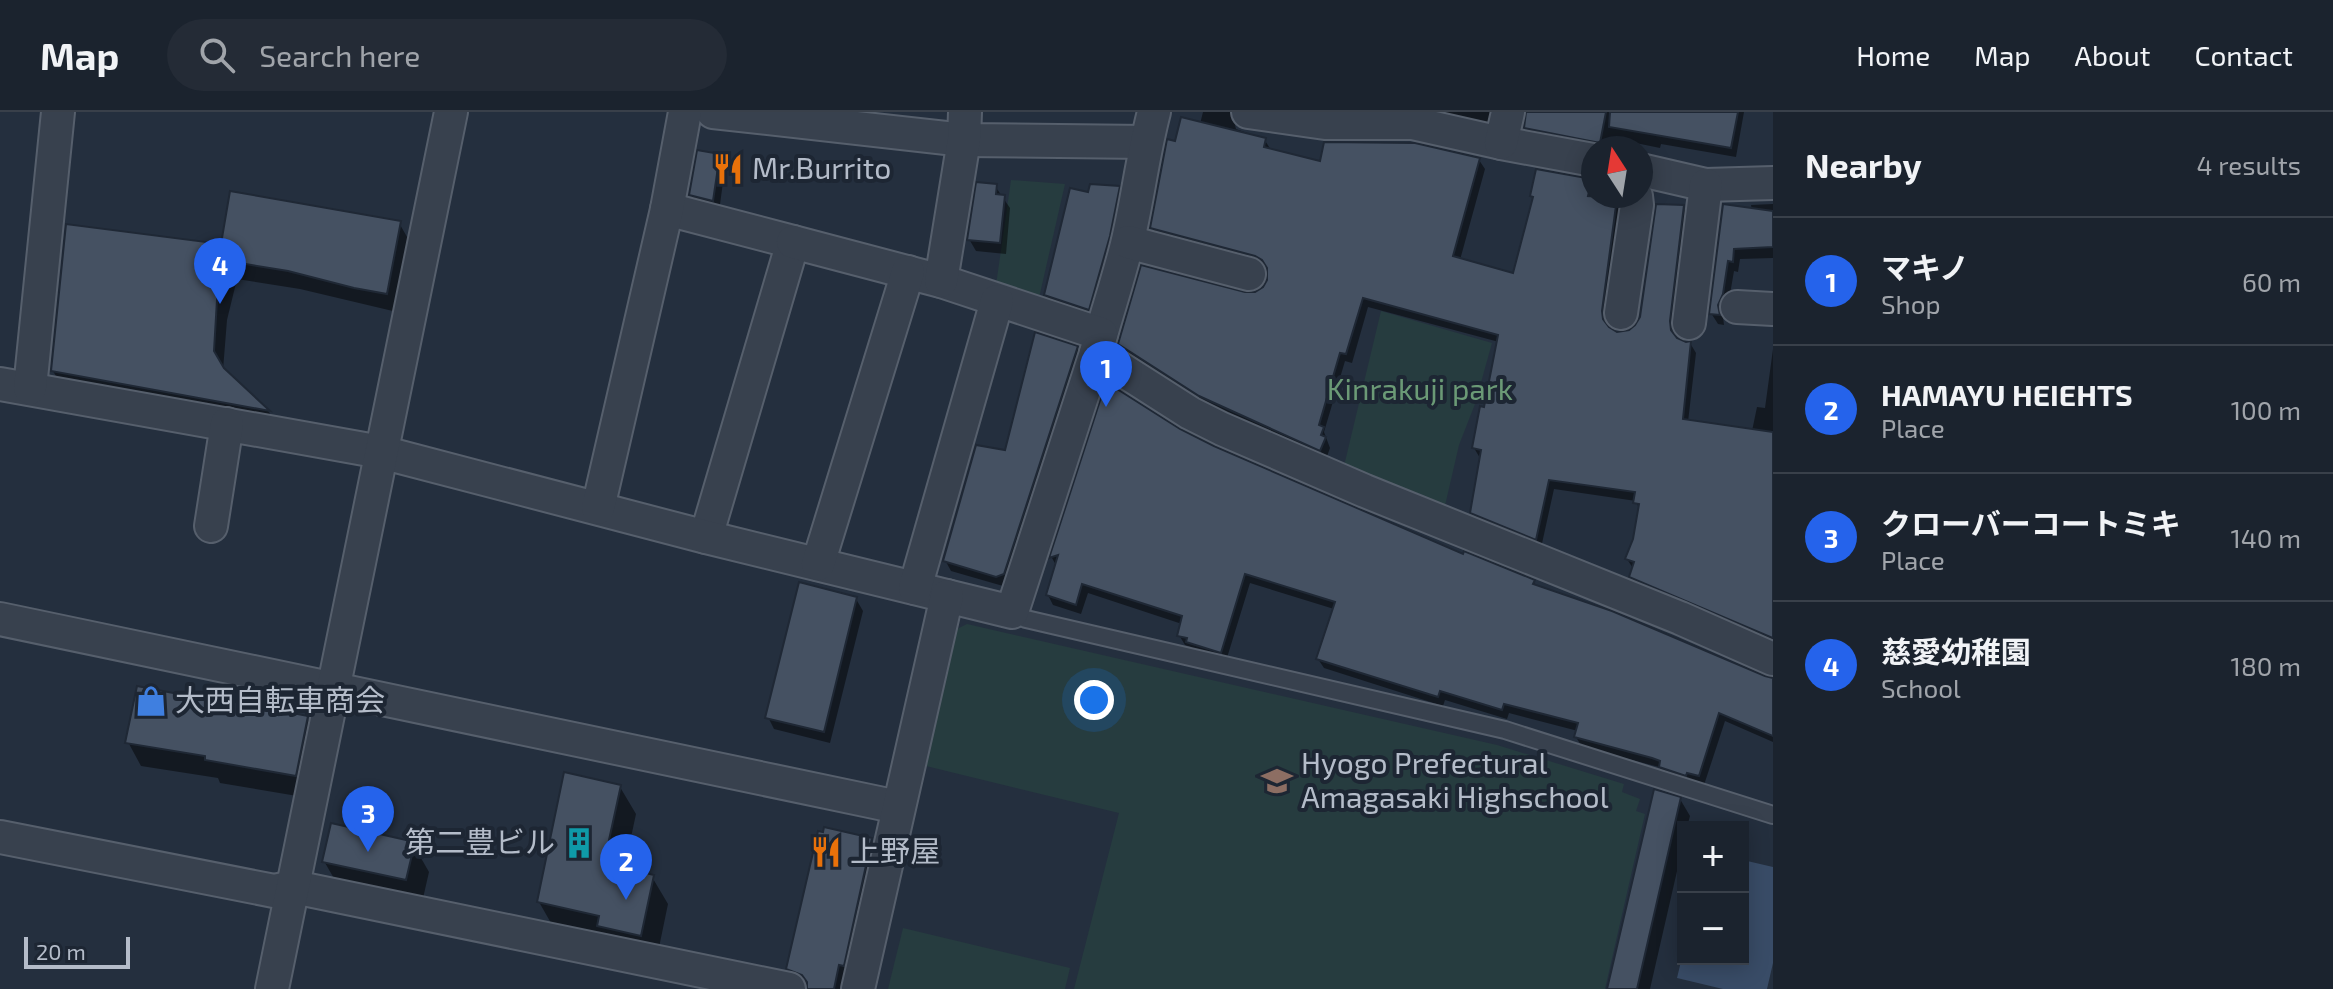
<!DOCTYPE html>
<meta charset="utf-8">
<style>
:root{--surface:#1b232e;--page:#242b36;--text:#f1f3f6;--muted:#a0a4aa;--line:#39404a;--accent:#2563eb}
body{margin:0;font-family:"Exo 2","Noto Sans JP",sans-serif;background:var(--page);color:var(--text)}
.controls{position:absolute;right:24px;bottom:24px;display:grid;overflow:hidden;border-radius:0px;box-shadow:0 4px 20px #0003}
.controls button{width:72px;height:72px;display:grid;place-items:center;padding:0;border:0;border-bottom:2px solid var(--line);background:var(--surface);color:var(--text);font:40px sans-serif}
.compass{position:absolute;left:1581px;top:24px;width:72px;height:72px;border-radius:50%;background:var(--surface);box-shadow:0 4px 20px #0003;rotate:348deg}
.scale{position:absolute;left:24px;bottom:20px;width:106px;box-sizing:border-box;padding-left:8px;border:4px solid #b4bcc9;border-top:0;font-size:22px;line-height:28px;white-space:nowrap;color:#b4bcc9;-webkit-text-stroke:6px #1d2633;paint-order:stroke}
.you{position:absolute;left:1094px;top:588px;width:28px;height:28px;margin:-20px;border:6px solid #fff;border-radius:50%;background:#1a73e8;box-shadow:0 0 0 12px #1a73e833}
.badge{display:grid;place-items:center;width:52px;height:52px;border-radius:50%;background:var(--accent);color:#fff;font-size:26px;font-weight:700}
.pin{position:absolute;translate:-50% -66px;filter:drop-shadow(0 2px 4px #0008)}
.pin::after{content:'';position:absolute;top:42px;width:28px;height:24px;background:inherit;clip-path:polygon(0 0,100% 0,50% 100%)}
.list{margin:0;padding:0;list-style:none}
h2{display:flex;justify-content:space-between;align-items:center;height:104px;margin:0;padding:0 32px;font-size:34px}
h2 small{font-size:26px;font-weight:400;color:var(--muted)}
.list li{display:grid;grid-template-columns:52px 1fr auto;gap:24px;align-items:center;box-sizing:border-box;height:128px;padding:0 32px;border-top:2px solid var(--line)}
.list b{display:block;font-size:30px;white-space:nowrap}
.list p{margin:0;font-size:26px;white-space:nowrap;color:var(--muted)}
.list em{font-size:26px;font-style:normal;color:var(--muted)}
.icon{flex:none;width:44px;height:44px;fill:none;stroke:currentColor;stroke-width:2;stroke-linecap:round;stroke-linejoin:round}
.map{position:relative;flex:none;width:1773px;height:877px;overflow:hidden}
header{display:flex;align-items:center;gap:48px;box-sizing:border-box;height:112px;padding:0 40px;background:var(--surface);border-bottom:2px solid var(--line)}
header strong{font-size:38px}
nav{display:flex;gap:44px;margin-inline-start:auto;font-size:28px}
.search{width:560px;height:72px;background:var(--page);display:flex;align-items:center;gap:20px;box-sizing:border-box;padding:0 28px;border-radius:44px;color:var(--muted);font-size:30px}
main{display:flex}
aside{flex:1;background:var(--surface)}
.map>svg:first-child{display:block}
.green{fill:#263c3f}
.water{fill:#394c67}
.shadow{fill:#0007}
.building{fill:#455162;stroke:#1f2835;stroke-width:2}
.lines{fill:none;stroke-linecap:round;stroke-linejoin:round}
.lane-casing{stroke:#565f6c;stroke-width:20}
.street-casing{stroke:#565f6c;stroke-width:36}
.lane{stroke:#38414e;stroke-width:16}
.street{stroke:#38414e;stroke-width:32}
.labels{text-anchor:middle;stroke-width:8;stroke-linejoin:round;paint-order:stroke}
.poi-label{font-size:30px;fill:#b4bcc9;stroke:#1d2633;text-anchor:start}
.park-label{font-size:30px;fill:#6b9a76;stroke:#1d2633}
</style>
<header>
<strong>Map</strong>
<div class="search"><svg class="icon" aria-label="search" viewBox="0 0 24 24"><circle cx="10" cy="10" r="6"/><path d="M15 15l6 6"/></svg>Search here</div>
<nav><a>Home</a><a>Map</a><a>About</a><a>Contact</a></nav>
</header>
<main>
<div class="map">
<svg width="1773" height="877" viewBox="0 0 1773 877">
<rect width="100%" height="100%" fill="#242f3e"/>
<g class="green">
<path d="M1011,68L1065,72L1039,186L996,173Z"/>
<path d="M1381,199L1492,231L1475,292L1459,333L1444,398L1344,354Z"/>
<path d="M967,512L1497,633L1624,672L1622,680L1640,687L1636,699L1645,702L1605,877H1074L1119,701L926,654L957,517Z"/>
<path d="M903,816L1070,856L1065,877H888Z"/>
</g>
<path class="water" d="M1743,748L1773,755V851L1767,877H1723L1677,866L1683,841V847H1743Z"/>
<g class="shadow">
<path d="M1203,0H1237L1234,9L1236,17L1264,27L1271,38L1321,51L1479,48L1485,57L1460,148L1515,164L1534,88L1532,84L1593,68V84H1613L1622,98L1607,209V217L1617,222L1628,221L1638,213L1683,95L1689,105L1675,220L1676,227L1690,231L1696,241L1688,310L1752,319L1757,295L1765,296L1773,237V533L1637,474L1631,465L1634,458L1627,447L1635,427L1640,399L1636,389L1554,377L1541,436L1478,411L1473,401L1480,346L1474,336L1486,297L1499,230L1368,195L1352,251L1345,249L1324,320L1330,336L1326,347L1207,294L1126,242L1120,232L1245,182H1255L1264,176L1269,168V157L1262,153L1158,126L1152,116L1177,31L1200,12Z"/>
<path d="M1440,0H1498L1492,17L1443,6Z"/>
<path d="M1527,0H1744L1736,45L1661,32L1660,36L1626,29L1624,36H1593L1532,25L1526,15Z"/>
<path d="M718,44L725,55L719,100L698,94L691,83Z"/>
<path d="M995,74L1010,96L1006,142L976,139L969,127Z"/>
<path d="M1118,75L1125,87L1095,208L1053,194L1046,183L1090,82Z"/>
<path d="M1773,92V146L1740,147L1738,160L1734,159L1728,194L1723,205L1724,213L1718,212L1711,201L1725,94L1752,98L1751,93Z"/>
<path d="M399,111L410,130L397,200L300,177L237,167L227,208L223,258L269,300L278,316L64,278L53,259L222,134Z"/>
<path d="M1077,236L1083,246L1010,472L1003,474L951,459L945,448Z"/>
<path d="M1108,273L1179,319L1465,445L1533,469L1537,476L1773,567V630L1725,609L1704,673L1666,665L1659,655L1582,635L1576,625L1578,619L1509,601L1507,607L1445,588L1443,594L1324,556L1318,547L1334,497L1250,471L1226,549L1194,540L1191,535L1185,533L1179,523L1182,512L1088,481L1081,502L1053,493L1048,483L1057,455L1052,446Z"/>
<path d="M856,487L863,499L830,631L774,617L768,605Z"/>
<path d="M307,605L321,629L309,686L220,671L218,666L141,654L128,630Z"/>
<path d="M620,675L636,702L624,758L652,765L668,792L656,850L555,818L539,790Z"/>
<path d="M1680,687L1690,704L1687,715H1683V733L1650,877H1609Z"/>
<path d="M871,728L877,737L849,863L844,861L841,877H812L809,872L794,866L788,857Z"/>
<path d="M413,732L429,760L421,795L340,777L324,749Z"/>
</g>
<g class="building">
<path d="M1526,0H1606L1600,31L1524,16Z"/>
<path d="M1610,0H1738L1731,36L1609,15Z"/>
<path d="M1181,5L1266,26L1264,35L1320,49L1324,30L1415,31L1480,46L1453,144L1513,161L1533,85L1530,84L1536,57L1592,67L1588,84L1617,86L1602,199L1603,207L1609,215L1617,220L1629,218L1635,213L1640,205L1656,92L1684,93L1670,209L1671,218L1677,226L1686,230L1691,229L1683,307L1773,320V526L1629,465L1634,450L1625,447L1633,427L1639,392L1633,391L1635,380L1549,368L1536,428L1470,401L1481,338L1472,336L1480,294L1484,295L1498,223L1363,186L1346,242L1340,241L1319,313L1324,315L1321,323L1326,325L1320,339L1199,284L1118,232L1141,153L1245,180H1255L1263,175L1267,168V156L1262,148L1255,144L1150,116L1167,27L1175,29Z"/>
<path d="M697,38L720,42L713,89L689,83Z"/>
<path d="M976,70L997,72L996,82L1005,83L1000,131L967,128Z"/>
<path d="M1090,72L1120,74L1110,124L1089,198L1044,183L1070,76L1088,80Z"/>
<path d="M230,79L401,109L387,182L354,176L288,159L227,149L217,188L214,239L224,256L270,299L51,259L66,112L221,132Z"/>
<path d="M1723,92L1773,99V135L1734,137L1733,150L1728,149L1723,182L1718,193L1720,203L1709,202Z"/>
<path d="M1035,220L1078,234L1004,462L996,465L943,449L976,333L1005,338Z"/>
<path d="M1106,270L1180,317L1214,334L1463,442L1464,439L1535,468L1533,472L1612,499L1765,564L1773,566V624L1719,601L1699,664L1687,661L1686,664L1659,655L1660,649L1652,646L1574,625L1578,611L1504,592L1502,598L1440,579L1438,585L1316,547L1335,490L1245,462L1221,541L1186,530L1187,526L1177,524L1182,504L1082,472L1076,493L1046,483L1058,443L1049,446Z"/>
<path d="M799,470L857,485L824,620L765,606Z"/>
<path d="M137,574L215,589V586L308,604L296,664L205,648V644L125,631Z"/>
<path d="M564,660L621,673L604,751L654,763L641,824L597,814L599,804L537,790Z"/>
<path d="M1654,677L1681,685L1637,877H1607Z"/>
<path d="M331,711L415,730L406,768L322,750Z"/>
<path d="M824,715L872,726L844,854L839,853L834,877H807V870L802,863L786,857L818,719L823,720Z"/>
</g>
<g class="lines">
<defs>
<path id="lane" d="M1012,500L1026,507L1505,618L1773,703"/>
<g id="street">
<path d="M713,0L964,28L1146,30"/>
<path d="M1154,0C1143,42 1138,85 1128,128C1119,166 1106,203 1096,241L1190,301L1222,317L1365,379L1680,506L1773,547"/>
<path d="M1248,0L1325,11H1412L1501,31L1593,48"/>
<path d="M1501,31L1508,0"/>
<path d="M1641,58L1706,73L1773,71"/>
<path d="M667,97L793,130L706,425"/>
<path d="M793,130L941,169L1101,222"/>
<path d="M1128,130L1249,162"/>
<path d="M941,169L964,28L965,0"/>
<path d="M1737,195L1773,197"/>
<path d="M1621,201L1637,93L1636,84"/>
<path d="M1689,211L1706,73"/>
<path d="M0,272L381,340L706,425L1012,500L1096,241"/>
<path d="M30,276L58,0"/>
<path d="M598,396L667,97L685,0"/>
<path d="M211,414L227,312"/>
<path d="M818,452L908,160"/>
<path d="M915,476L997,189"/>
<path d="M0,507L898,695"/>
<path d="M0,725L274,779L294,775L789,877"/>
<path d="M272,877L451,0"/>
<path d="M858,877L947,484"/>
</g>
</defs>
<use href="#lane" class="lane-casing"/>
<use href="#street" class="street-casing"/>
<use href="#lane" class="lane"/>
<use href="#street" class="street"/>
</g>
<defs>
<symbol id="restaurant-bare" viewBox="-9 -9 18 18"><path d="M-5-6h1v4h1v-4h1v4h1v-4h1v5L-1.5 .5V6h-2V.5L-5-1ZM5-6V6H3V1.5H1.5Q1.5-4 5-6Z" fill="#e8710a" stroke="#1d2633" stroke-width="2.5" paint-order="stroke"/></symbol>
<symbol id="shop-bare" viewBox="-9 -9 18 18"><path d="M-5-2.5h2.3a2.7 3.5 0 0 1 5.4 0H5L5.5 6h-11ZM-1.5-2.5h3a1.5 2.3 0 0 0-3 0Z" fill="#3f7fe0" stroke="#1d2633" stroke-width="2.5" paint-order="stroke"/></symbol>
<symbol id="school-bare" viewBox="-9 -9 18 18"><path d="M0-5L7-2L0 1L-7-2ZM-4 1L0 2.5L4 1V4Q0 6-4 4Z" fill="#8d6e63" stroke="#1d2633" stroke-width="2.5" paint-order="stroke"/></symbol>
<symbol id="building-bare" viewBox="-9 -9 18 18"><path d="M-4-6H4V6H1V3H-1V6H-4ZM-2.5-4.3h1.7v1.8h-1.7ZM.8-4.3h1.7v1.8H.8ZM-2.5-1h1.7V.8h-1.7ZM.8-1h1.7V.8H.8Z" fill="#0f9aa8" stroke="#1d2633" stroke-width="2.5" paint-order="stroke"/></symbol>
</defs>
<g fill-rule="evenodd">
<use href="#restaurant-bare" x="706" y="35" width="44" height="44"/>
<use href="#shop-bare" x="129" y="567" width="44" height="44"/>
<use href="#school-bare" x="1255" y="647" width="44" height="44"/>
<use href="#building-bare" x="557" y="709" width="44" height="44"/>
<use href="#restaurant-bare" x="804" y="718" width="44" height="44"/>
</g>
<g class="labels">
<g class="poi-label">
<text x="752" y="67">Mr.Burrito</text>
<text x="175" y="599">大西自転車商会</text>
<text x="1301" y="662">Hyogo Prefectural<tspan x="1301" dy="34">Amagasaki Highschool</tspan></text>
<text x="555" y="741" text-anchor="end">第二豊ビル</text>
<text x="850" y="750">上野屋</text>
</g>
<g class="park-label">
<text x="1420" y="288">Kinrakuji park</text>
</g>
</g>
</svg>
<div class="controls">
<button>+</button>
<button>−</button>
</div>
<svg class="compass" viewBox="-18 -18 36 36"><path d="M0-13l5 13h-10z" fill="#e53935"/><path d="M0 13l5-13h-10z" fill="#a0a4aa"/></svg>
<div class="scale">20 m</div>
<div class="you"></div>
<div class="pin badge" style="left:1106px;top:295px">1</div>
<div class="pin badge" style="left:626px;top:788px">2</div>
<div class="pin badge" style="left:368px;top:740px">3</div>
<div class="pin badge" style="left:220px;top:192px">4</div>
</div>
<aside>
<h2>Nearby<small>4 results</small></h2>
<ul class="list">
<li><span class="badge">1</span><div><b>マキノ</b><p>Shop</p></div><em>60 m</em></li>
<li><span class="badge">2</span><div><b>HAMAYU HEIEHTS</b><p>Place</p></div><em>100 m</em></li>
<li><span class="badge">3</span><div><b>クローバーコートミキ</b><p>Place</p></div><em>140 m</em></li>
<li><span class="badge">4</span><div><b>慈愛幼稚園</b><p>School</p></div><em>180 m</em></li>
</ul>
</aside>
</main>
